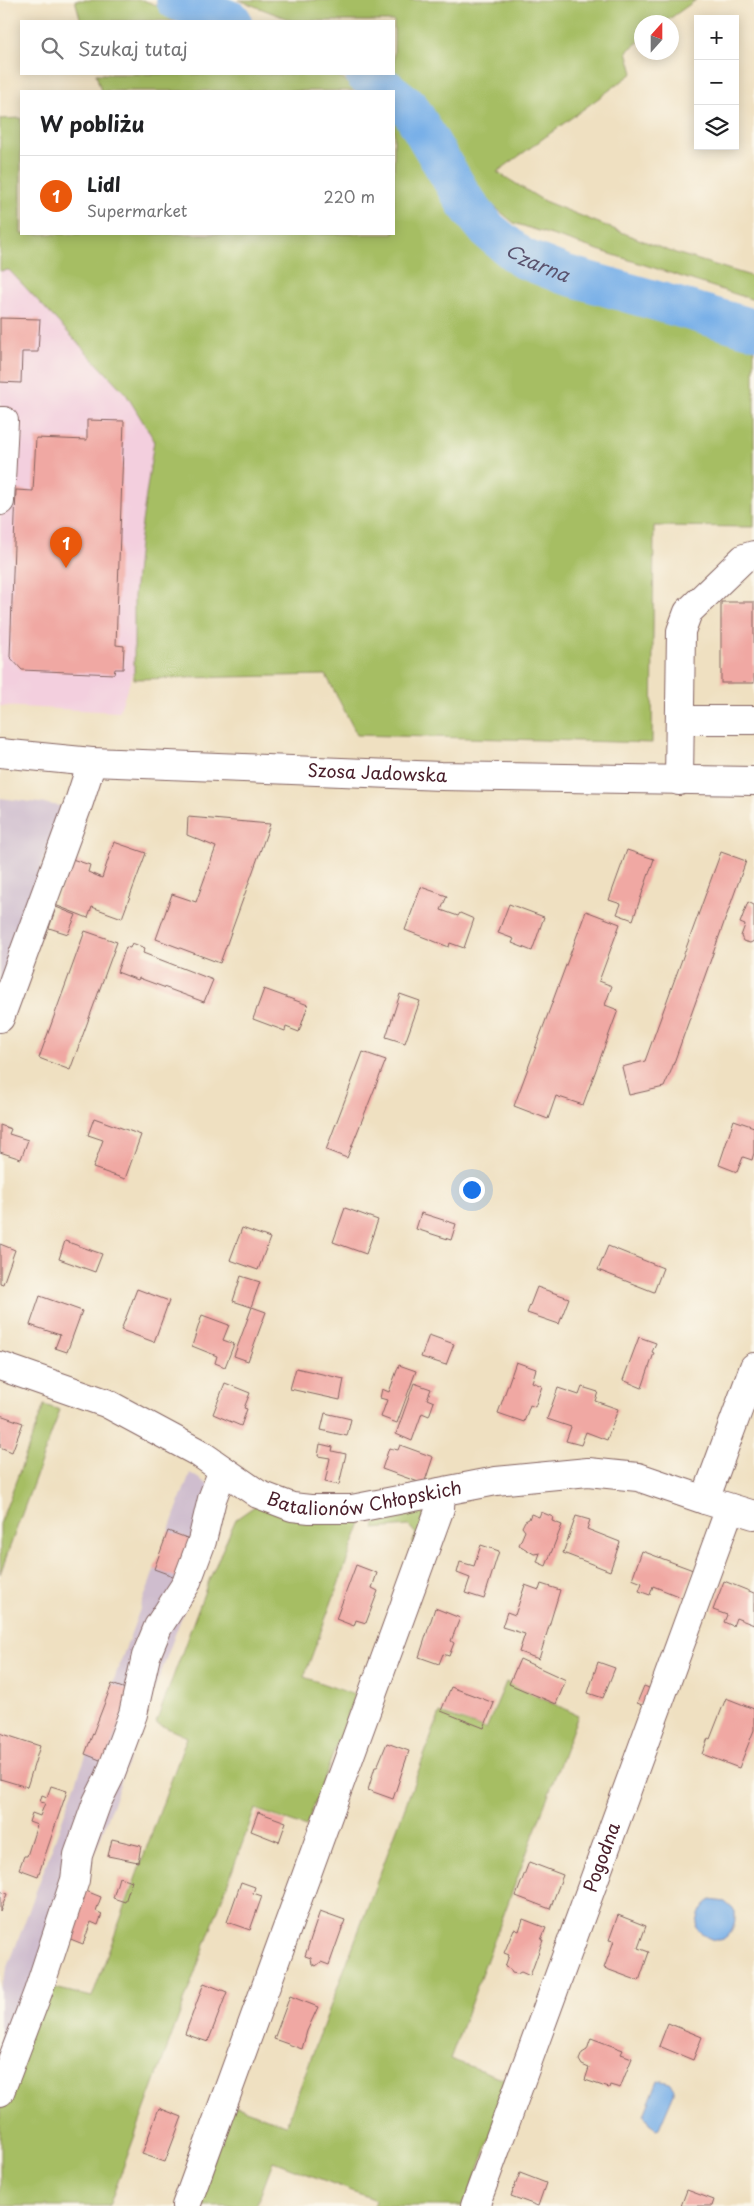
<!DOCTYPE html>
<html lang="pl">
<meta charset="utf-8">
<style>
:root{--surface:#fff;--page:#f2f2f2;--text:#202124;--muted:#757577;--line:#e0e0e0;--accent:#ea580c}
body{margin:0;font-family:"Playpen Sans",sans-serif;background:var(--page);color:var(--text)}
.controls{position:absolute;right:15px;top:15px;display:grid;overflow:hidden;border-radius:0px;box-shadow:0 2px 12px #0003}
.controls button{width:45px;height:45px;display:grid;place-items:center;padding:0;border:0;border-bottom:1px solid var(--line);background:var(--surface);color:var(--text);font:25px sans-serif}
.compass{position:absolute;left:634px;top:15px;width:45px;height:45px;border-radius:50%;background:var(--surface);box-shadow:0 2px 12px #0003;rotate:21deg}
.you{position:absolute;left:471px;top:1189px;width:18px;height:18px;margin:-12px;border:4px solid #fff;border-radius:50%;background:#1a73e8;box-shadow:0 0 0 8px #1a73e833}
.badge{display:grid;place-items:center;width:32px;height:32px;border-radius:50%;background:var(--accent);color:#fff;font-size:16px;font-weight:700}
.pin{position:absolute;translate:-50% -41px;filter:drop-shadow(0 1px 2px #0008)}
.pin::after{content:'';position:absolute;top:26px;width:18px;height:15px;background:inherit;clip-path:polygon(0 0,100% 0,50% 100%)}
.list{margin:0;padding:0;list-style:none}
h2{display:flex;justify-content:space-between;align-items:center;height:65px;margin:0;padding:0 20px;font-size:21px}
h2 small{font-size:16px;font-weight:400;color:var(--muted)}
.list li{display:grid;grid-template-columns:32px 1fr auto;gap:15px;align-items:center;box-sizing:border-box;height:80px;padding:0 20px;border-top:1px solid var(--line)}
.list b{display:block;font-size:19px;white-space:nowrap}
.list p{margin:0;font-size:16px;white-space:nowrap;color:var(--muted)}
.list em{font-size:16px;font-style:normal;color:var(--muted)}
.icon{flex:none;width:28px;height:28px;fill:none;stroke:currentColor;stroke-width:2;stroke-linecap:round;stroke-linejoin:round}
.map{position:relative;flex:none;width:754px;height:2206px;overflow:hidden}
.search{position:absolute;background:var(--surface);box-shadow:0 2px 12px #0003;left:20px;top:20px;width:375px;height:55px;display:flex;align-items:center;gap:12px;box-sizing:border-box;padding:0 18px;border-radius:0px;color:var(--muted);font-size:19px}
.panel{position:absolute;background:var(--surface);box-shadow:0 2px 12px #0003;left:20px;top:90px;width:375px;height:145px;border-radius:0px}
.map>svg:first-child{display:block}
.built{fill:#f3cfde}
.industrial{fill:#cfbdce}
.green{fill:#a6be63;stroke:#786e47}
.water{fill:#79b0e8;stroke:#62688a}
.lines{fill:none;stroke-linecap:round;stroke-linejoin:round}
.river{stroke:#79b0e8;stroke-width:40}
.building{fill:#f0a8a3}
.minor-casing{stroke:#846360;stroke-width:30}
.major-casing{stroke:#846360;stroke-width:30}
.minor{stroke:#fff;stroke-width:28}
.major{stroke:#fff;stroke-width:28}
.labels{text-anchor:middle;stroke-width:4;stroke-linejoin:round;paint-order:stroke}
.street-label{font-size:18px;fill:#4a1f2b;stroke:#fbf7ec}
.water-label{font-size:19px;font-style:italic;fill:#5a526d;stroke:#fbf7ec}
</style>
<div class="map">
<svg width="754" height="2206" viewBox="0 0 754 2206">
<rect width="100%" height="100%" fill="#fbf7ec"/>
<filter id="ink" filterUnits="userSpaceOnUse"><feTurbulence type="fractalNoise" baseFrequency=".02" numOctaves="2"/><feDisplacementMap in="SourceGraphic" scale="10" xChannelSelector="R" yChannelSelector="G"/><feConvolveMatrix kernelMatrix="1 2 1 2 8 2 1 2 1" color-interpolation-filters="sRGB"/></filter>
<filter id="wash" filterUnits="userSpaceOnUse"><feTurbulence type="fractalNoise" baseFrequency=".0096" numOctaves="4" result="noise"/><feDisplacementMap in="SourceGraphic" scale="20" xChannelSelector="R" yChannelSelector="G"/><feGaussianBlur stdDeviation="1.12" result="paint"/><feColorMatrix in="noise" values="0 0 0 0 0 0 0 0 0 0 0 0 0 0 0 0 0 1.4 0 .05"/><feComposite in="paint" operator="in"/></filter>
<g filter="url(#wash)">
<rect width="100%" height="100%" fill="#efe0c1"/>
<path class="built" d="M0,241L201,487L119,712L0,706Z"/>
<g class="industrial">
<path d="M0,798L62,806L0,986Z"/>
<path d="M190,1473L226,1496L0,2111V1989Z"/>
</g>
<g class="green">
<path d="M75,0H143L198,21H81Z"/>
<path d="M239,0H696L665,22H642L641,40L627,51L633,73L497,172L544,201L666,250L754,277V300L514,223L472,188L404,82L394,73V21H293Z"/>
<path d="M96,74H332L368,91H101Z"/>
<path d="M394,111L447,203L477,236L514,265L558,285L754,341V527L654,526L652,743L357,735L326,675L134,679V596L139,543L154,440L126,394L9,270L0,271V119L21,118V234H394Z"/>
<path d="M44,1405L60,1410L0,1574V1524Z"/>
<path d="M255,1506L362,1520L304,1677L355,1695L306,1827L255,1809L109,2206H0V2111L46,1986L92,1997L187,1737L156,1723L207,1585L231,1530L236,1519Z"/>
<path d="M418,1509L425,1514L415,1550H410L416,1534L409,1526L374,1529L377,1516Z"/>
<path d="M506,1682L578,1715L450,2059L511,2081L465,2206H374L376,2200L273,2161L256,2206H195L232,2105L286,2125L440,1713L486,1729Z"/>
</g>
<g class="water">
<path d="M711,1900L725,1902L735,1911C737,1939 717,1951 696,1928C698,1917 700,1906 711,1900Z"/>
<path d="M658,2080L669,2083L674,2089V2093L659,2128L656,2129L649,2124L644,2115Z"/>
</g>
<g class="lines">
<g class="river">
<path d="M176,0L232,21"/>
<path d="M365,74L389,91"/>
<path id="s1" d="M394,95L409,107L466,203L488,230L522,258L563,274L754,329"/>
</g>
</g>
<g id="blocks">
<g class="building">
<path d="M0,318L40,319L38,352H22L21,383L0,382Z"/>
<path d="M87,420L124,421L116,645L124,646L123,669H115L114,674L22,670L10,657L16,490L33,491L36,438L87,440Z"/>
<rect x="721" y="602" width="33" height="81"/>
<path d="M188,817L270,824L220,963L156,939L172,894L196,902L216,847L187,835Z"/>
<path d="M114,842L146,853L122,918L92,907L88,918L55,905L72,859L90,865L88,872L102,878Z"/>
<path d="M627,850L654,859L633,920L617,914L621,904L609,900Z"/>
<path d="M721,852L746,861L671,1071L664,1087L629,1095L622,1067L645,1061Z"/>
<path d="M421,887L447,896L441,910L458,916L460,913L474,919L464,948L450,943L449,947L405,930Z"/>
<path d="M748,902L754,905V941L750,943L743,941L741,936L745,925L740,923Z"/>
<path d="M509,904L544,917L532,951L512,943L514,939L498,933Z"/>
<path d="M56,907L76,915L68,934L49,928Z"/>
<path d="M586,911L620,924L599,981L612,986L605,1005L618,1010L583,1105L556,1096L548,1119L514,1106Z"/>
<path d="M85,931L117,942L70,1070L39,1058Z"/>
<path d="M132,943L145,948L143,953L213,980L204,1002L139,978L138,980L117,972L126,947L130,948Z"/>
<path d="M264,989L308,1005L299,1032L286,1027L285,1031L253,1019Z"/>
<path d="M400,994L420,1001L405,1043L386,1037Z"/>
<path d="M363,1052L386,1060L347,1158L326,1150Z"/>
<path d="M94,1118L141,1135L125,1179L93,1168L103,1140L88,1135Z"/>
<path d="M734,1120L754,1127V1153L752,1160L743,1157L737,1172L719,1165Z"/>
<path d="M0,1125L11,1129L9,1134L28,1140L21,1159L0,1152Z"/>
<path d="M345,1208L378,1220L366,1254L333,1242Z"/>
<path d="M421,1213L456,1224L451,1240L416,1229Z"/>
<path d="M242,1228L270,1238L258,1270L230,1260Z"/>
<path d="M65,1241L102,1254L95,1272L59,1259Z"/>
<path d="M0,1244L15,1250L3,1284L0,1283Z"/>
<path d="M608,1246L663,1268L654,1292L598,1270Z"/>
<path d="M241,1276L260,1282L251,1307L233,1301Z"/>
<path d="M537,1287L569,1298L559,1324L527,1313Z"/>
<path d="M137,1289L169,1301L154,1342L121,1330Z"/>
<path d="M40,1296L82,1311L67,1352L55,1348L60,1335L30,1325Z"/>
<path d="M252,1307L266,1312L248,1361L234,1356Z"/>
<path d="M202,1315L229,1325L223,1340L234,1344L225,1367L215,1363L217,1356L192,1346Z"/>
<path d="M429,1335L454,1344L446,1365L421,1357Z"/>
<path d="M639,1337L656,1343L652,1352L654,1353L642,1388L623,1380Z"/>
<path d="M516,1362L536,1369L532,1382L542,1386L535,1407L530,1405L524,1422L498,1413Z"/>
<path d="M399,1365L416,1371L397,1423L381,1417L387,1400L380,1398L382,1389L389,1392Z"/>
<path d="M296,1368L344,1379L340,1400L290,1389Z"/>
<path d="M225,1383L250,1393L244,1408L247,1409L241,1426L213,1414Z"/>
<path d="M414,1383L431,1389L427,1399L434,1402L429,1416L422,1413L412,1441L396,1434Z"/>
<path d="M582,1387L598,1392L595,1401L618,1409L607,1440L586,1432L581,1445L566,1441L571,1427L547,1419L558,1388L579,1395Z"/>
<path d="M325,1413L351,1419L347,1436L321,1430Z"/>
<path d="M0,1415L23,1423L12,1452L0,1447Z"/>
<path d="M320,1444L333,1447L332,1451L346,1454L339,1485L325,1482L330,1458L318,1456Z"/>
<path d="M400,1445L433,1457L424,1484L382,1469L389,1448L398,1450Z"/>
<path d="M541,1512L553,1517L552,1521L562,1525L546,1566L537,1562L540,1553L534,1554L519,1545L525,1531L522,1527L525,1521L529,1519L531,1514L539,1517Z"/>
<path d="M576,1516L590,1520L587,1529L620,1542L610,1571L563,1553Z"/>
<path d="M168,1531L195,1541L181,1579L154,1569Z"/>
<path d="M481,1545L499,1551L484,1599L465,1593L470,1578L457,1573L460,1562L474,1566Z"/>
<path d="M642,1551L693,1570L683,1598L653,1586L650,1595L639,1591L642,1583L632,1579Z"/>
<path d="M356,1565L377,1573L372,1588L378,1591L366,1623L356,1620L354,1626L336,1619Z"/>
<path d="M724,1581L754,1593V1625L736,1618L733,1626L724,1622L727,1615L713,1610Z"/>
<path d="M541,1584L560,1590L539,1659L519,1652L525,1634L502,1627L507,1612L515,1615L525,1585L539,1590Z"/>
<path d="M435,1608L460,1618L451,1641L454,1643L449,1656L443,1654L439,1664L419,1657Z"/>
<path d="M520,1659L566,1680L556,1704L509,1684Z"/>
<path d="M598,1662L615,1668L603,1698L588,1693Z"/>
<path d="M112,1684L131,1691L105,1762L85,1754Z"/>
<path d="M644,1686L654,1690L647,1707L637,1703Z"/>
<path d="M451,1687L494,1703L484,1728L441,1711Z"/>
<path d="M726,1698L754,1709V1730L739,1768L702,1754L708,1738L710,1739Z"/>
<path d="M0,1733L40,1746L27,1787L0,1779Z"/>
<path d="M387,1743L409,1751L393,1799L368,1790L375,1767H377Z"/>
<path d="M51,1786L67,1791L38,1876L19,1869L24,1856H27L37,1825L29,1822L32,1813L40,1816L45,1803L40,1802L42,1795L47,1797Z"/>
<path d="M258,1812L286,1822L279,1842L251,1831Z"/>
<path d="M112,1839L141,1846L138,1862L108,1856Z"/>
<path d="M529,1862L563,1875L550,1909L516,1896Z"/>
<path d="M119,1877L132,1881L125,1902L113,1898Z"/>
<path d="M241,1882L255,1887L253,1893L262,1896L250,1930L227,1922Z"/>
<path d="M0,1891L7,1894L0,1912Z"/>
<path d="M86,1891L101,1897L96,1911L102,1914L98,1925L91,1922L83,1944L68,1938Z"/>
<path d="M320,1911L345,1920L329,1965L321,1962L316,1966L312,1964L311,1958L305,1956Z"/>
<path d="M618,1915L646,1926L638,1948L649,1952L639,1981L604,1968L614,1941L609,1940Z"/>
<path d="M523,1919L546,1928L541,1940H543L530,1976L521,1972L517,1974L512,1973L510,1969L505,1967L509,1955L504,1953L514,1929L519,1931Z"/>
<path d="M204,1983L227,1992L208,2042L185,2034Z"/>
<path d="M290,1996L318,2007L307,2031L302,2049L274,2039Z"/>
<path d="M668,2023L702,2037L693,2060L659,2046Z"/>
<path d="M591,2038L623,2050L621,2054L632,2058L620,2088L610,2085L609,2088L585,2080L589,2068L582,2065L579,2060L582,2053L587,2050Z"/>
<path d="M159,2108L182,2117L165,2162L142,2154Z"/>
<path d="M520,2173L546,2183L538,2206L511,2196Z"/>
<path d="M687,2190L714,2200L712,2206H681Z"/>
</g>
</g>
</g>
<g filter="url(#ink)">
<use href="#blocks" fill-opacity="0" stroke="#846360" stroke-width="1"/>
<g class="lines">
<defs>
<g id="minor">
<path d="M0,421H4L0,501"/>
<path d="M680,720H754"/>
<path d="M679,781L681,631L688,612L744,558L754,555"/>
<path d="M0,1018L79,802L92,762"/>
<path id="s2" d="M0,1366L106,1403L199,1453L258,1494L292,1507L310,1509H352L496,1481L588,1472L638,1477L705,1500L754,1515"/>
<path d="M705,1500L754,1367"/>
<path d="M0,2092L38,1992L75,1880L78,1855L97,1802L109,1778L133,1714L146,1656L158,1627L186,1584L202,1541L212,1499L223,1470"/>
<path d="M186,2206L440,1508L441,1492"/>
<path id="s3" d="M475,2206L730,1508"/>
</g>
<g id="major">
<path id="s4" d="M0,753L92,762L441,776L754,781"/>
</g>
</defs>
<use href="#minor" class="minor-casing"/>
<use href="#major" class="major-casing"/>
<use href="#minor" class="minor"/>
<use href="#major" class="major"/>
</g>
</g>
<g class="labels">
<g class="street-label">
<text dy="6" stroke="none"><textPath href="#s4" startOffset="378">Szosa Jadowska</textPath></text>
<text dy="6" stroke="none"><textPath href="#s2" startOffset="399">Batalionów Chłopskich</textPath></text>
<text dy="6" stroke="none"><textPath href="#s3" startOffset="371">Pogodna</textPath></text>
</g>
<g class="water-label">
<text dy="7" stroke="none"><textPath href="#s1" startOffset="226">Czarna</textPath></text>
</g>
</g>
</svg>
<div class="controls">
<button>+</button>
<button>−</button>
<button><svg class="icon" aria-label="layers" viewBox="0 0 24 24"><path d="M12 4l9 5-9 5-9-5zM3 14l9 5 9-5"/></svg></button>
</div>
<svg class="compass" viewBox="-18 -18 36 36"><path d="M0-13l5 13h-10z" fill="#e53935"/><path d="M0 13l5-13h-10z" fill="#757577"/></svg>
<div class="you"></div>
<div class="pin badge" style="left:66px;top:568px">1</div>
<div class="search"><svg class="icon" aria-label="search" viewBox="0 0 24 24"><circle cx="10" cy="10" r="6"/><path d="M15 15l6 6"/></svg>Szukaj tutaj</div>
<section class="panel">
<h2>W pobliżu<small></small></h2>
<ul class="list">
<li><span class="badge">1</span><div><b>Lidl</b><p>Supermarket</p></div><em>220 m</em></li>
</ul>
</section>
</div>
